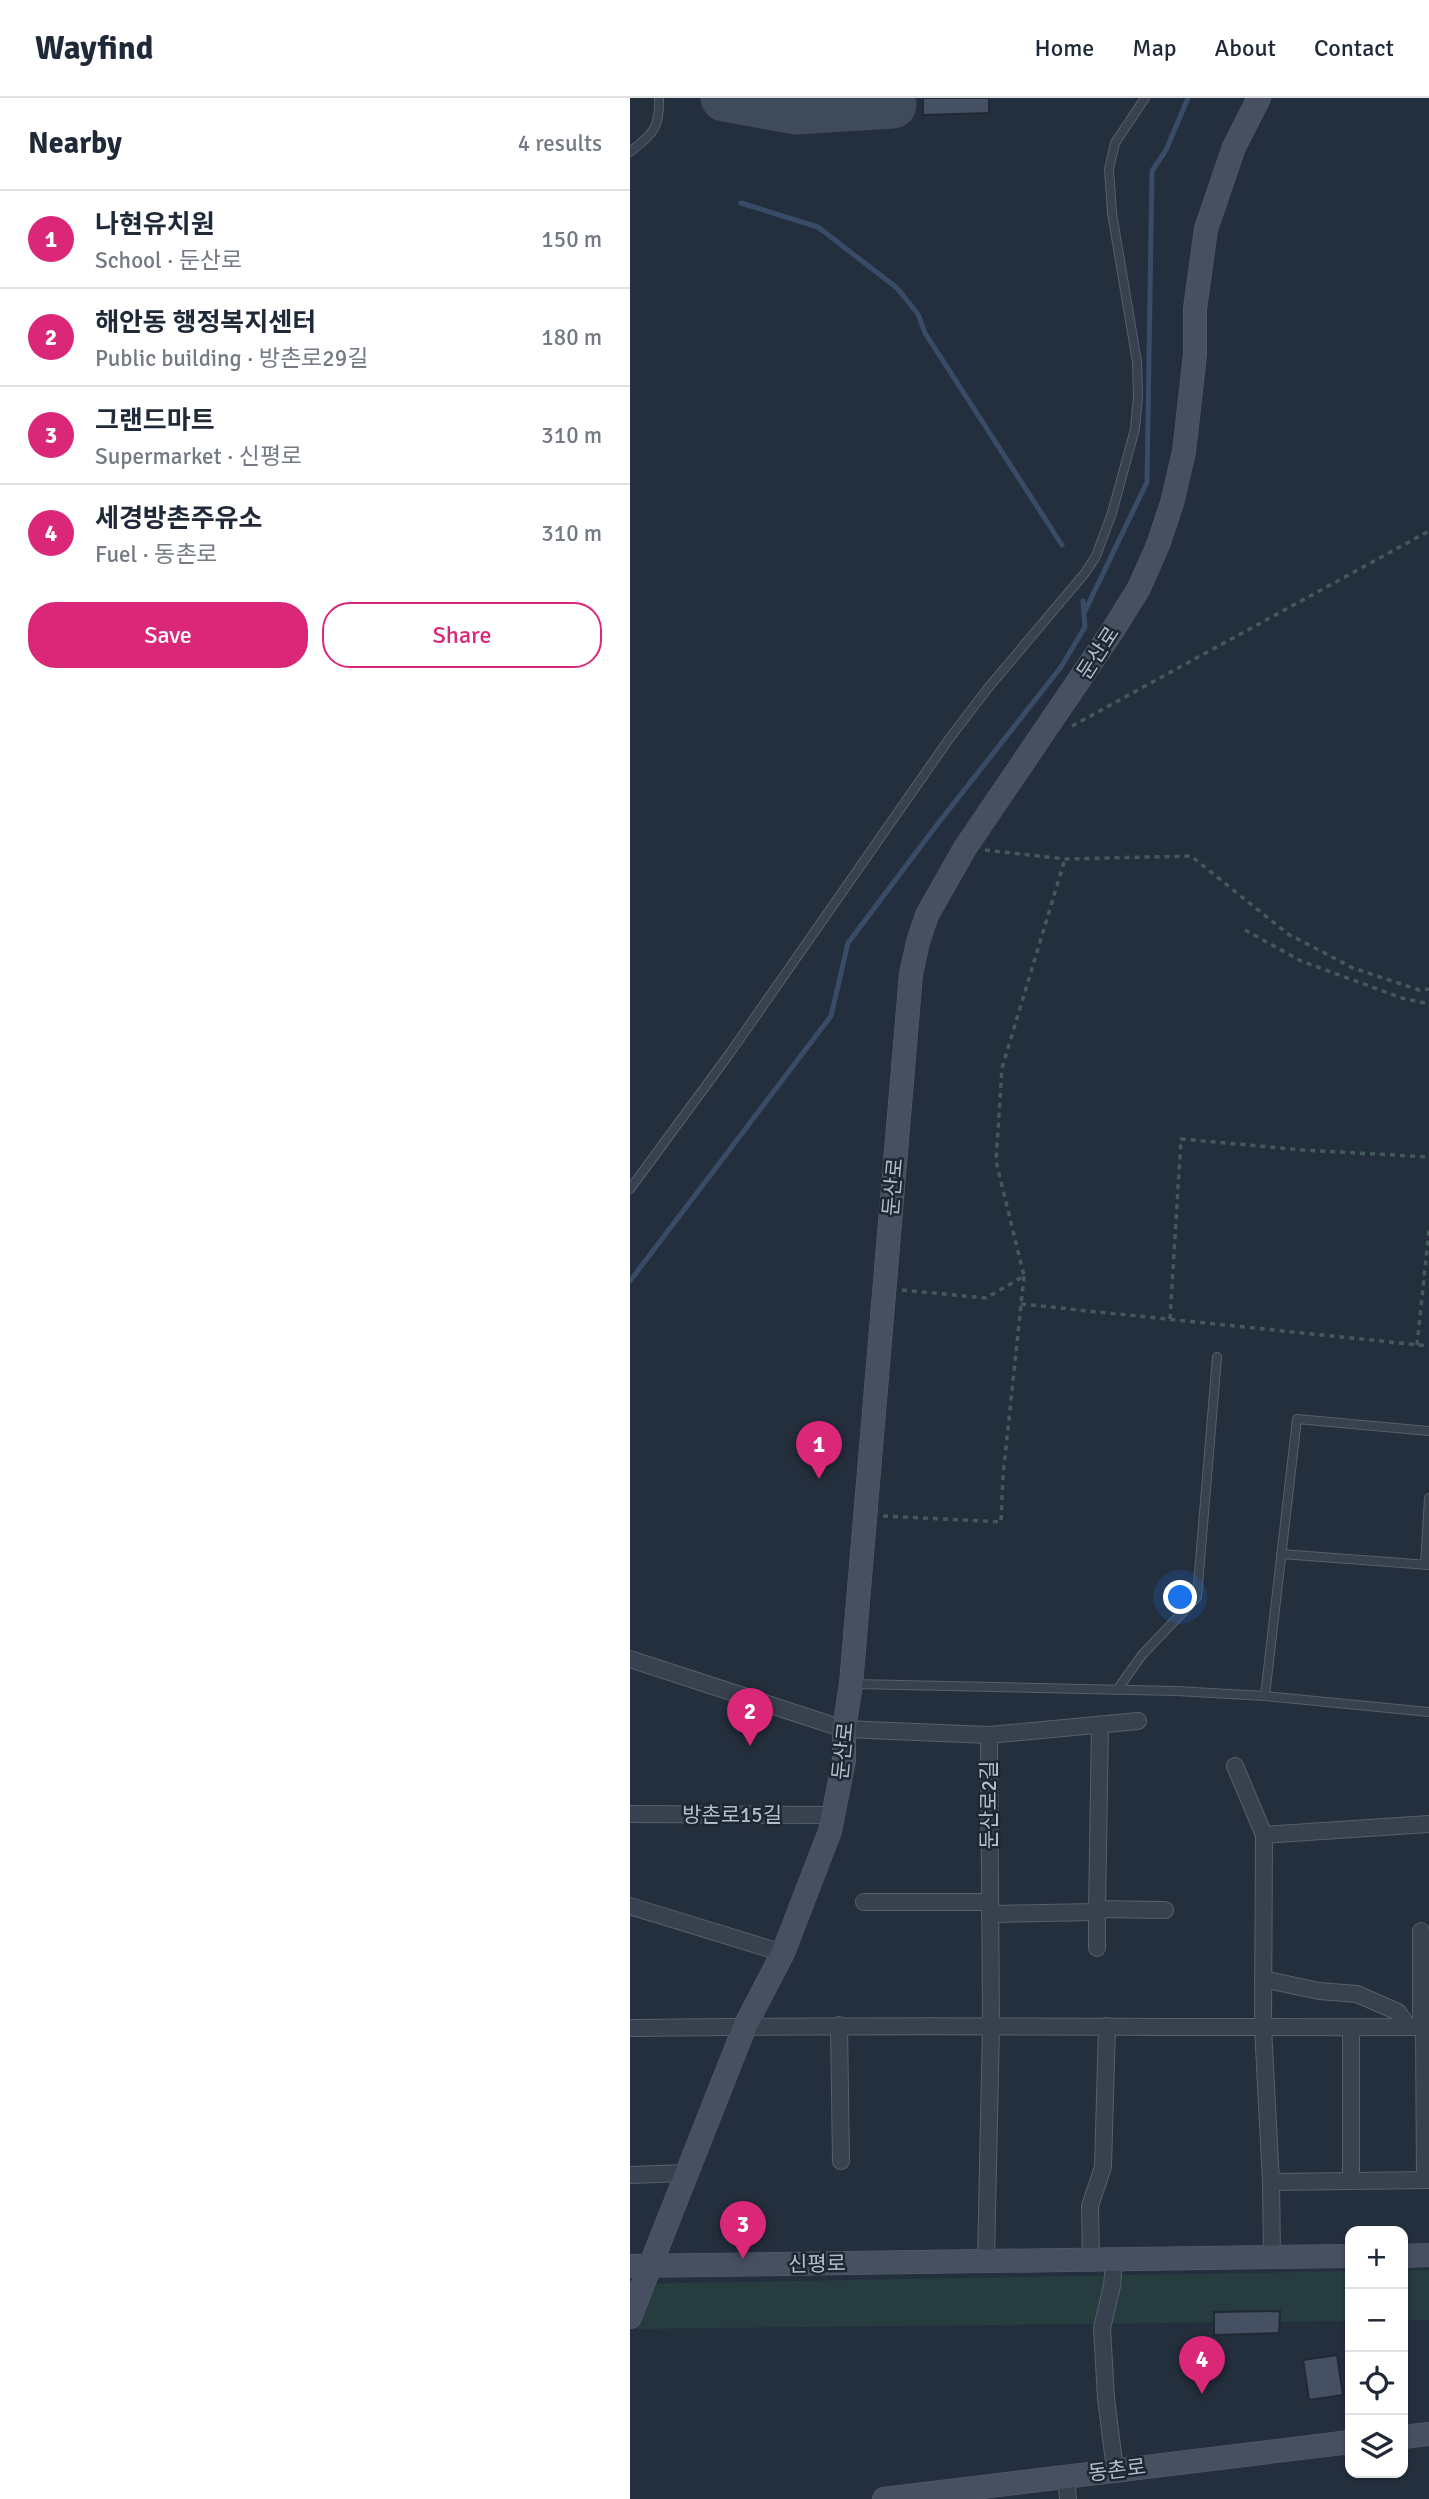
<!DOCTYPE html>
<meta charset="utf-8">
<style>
:root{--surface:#fff;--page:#f2f2f3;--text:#1f2937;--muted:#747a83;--line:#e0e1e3;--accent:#db2777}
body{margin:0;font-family:Signika,"Noto Sans KR",sans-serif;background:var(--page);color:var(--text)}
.controls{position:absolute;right:21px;bottom:21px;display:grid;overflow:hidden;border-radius:14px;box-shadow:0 2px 5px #0004}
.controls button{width:63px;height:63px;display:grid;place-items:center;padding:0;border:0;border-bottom:2px solid var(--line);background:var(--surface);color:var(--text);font:35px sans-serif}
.you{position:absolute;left:551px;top:1500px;width:24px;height:24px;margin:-18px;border:5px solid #fff;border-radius:50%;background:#1a73e8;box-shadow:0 0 0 10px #1a73e833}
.badge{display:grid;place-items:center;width:46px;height:46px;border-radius:50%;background:var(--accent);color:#fff;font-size:23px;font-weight:700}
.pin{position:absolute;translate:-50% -58px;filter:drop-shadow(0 2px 4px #0008)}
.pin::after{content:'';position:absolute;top:37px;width:24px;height:21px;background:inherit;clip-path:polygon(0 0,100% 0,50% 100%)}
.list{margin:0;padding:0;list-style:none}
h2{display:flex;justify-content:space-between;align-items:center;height:91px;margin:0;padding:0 28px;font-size:30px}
h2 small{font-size:23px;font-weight:400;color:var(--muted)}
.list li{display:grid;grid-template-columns:46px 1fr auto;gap:21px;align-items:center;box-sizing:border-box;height:98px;padding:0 28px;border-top:2px solid var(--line)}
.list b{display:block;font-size:26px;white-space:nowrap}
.list p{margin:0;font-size:23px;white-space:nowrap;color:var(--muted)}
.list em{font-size:23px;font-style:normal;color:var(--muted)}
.actions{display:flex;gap:14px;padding:21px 28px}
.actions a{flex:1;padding:16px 0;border:2px solid var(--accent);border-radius:28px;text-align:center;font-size:24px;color:var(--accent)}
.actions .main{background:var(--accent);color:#fff}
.icon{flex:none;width:38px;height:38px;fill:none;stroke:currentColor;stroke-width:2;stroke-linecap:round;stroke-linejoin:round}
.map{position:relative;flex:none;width:799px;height:2401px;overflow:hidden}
header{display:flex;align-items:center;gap:42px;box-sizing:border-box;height:98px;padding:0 35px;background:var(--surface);border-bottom:2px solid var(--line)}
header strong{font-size:33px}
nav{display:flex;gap:38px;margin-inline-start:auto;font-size:24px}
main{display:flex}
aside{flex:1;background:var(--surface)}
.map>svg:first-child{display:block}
.green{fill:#263c3f}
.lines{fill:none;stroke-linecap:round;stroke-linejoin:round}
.stream{stroke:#394c67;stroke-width:5}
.taxiway{stroke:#3f4a5a;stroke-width:47}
.building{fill:#455162;stroke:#1f2835;stroke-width:2}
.lane-casing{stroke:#565f6c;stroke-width:10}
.street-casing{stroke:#565f6c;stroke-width:18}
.secondary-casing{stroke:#565f6c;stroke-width:24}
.path{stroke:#44595c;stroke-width:3.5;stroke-dasharray:5 5;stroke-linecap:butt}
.lane{stroke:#38414e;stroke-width:8}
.street{stroke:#38414e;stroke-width:16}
.secondary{stroke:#465061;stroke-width:23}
.labels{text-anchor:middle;stroke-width:5;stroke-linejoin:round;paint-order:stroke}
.street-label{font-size:21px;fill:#b4bcc9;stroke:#1d2633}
</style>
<header>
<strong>Wayfind</strong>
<nav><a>Home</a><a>Map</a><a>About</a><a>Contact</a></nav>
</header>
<main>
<aside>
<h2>Nearby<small>4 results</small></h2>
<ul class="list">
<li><span class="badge">1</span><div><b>나현유치원</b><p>School · 둔산로</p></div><em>150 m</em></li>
<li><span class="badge">2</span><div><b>해안동 행정복지센터</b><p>Public building · 방촌로29길</p></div><em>180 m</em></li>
<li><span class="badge">3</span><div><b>그랜드마트</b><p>Supermarket · 신평로</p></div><em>310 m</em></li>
<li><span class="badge">4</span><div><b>세경방촌주유소</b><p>Fuel · 동촌로</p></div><em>310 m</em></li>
</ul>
<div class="actions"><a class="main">Save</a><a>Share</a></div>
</aside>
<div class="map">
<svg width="799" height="2401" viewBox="0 0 799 2401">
<rect width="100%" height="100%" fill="#242f3e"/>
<g class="green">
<path d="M799,2172V2222H773V2173Z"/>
<path d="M720,2173V2223L0,2231V2186Z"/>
</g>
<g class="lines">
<g class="stream">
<path d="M111,105L188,129L267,190L288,216L295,235L432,447"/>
<path d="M455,513L517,384L522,73L536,52L558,0"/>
<path d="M0,1183L201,918L218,845L306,728L431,569L455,529L453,503"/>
</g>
<path class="taxiway" d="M94,0L165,13L263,7"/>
</g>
<g class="building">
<path d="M293,0H359V15L293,17Z"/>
<path d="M650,2213L649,2235L584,2237V2214Z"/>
<path d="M707,2257L713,2297L679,2302L673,2262Z"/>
</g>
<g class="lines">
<defs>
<g id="lane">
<path d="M0,54C23,35 30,31 29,0"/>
<path d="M0,1091L100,955L319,641L358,590L455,475L466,458L482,415L505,331L508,298L507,264L482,115L479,71L485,45L515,0"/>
<path d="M651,1456L799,1467"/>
<path d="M795,1467L799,1400"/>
<path d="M224,1586L546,1593L635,1598L799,1614"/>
<path d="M487,1592L512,1557L567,1499L587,1259"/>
<path d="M635,1598L667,1321L799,1333"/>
</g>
<g id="street">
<path d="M0,1561L214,1631L359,1637L508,1623"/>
<path d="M605,1668L634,1737L633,1930L641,2084L642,2159"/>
<path d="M0,1716L203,1717"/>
<path d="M634,1737L799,1726"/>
<path d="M234,1804H360"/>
<path d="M0,1808L153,1855"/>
<path d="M467,1811L535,1812"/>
<path d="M467,1814L470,1627"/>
<path d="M360,1816L467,1814V1850"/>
<path d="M633,1881L689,1893L727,1896L768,1914L778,1929"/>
<path d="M209,1927L211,2063"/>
<path d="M791,1929V1833"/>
<path d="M794,1929L795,2082"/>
<path d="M0,1930C266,1926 533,1930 799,1929"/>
<path d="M721,1930V2083"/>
<path d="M0,2077L56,2075"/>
<path d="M641,2084L799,2082"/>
<path d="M461,2162L460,2108L473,2069L477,1928"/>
<path d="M484,2162L482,2188L472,2230L476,2300L485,2372"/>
<path d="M356,2163L361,1927L359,1637"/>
<path d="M436,2379L438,2401"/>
</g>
<g id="secondary">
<path d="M773,2158L799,2157"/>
<path d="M0,2168L720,2158"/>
<path d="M0,2219L115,1928L153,1855L200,1733L214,1662V1631L221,1586L281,876L288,844L297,817L335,750L483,532L509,490L528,447L542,405L554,354L565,256V211L576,131L604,49L629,0"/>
<path d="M773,2339L799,2336"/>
<path d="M254,2401L720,2344"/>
</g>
</defs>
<use href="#lane" class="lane-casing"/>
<use href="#street" class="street-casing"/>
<use href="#secondary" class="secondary-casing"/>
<g class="path">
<path d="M442,628L799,433"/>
<path d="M355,752L435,761L561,758L658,836L723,870L789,892L799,891"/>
<path d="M615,832L671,863L772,900L799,906"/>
<path d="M272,1192L356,1200L394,1178L366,1063L372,970L435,761"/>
<path d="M391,1206L799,1248"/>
<path d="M540,1221L551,1041L673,1052L799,1059"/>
<path d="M787,1247L799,1132"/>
<path d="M253,1418L371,1424L373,1378L394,1178"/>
</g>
<use href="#lane" class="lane"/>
<use href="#street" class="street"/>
<use href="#secondary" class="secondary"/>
</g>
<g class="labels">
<g class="street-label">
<text transform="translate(468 555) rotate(-57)" y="7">둔산로</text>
<text transform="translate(263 1089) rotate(-85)" y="7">둔산로</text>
<text transform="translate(213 1653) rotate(-84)" y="7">둔산로</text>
<text transform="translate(359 1707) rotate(-90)" y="7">둔산로2길</text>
<text x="102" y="1724">방촌로15길</text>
<text transform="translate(187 2166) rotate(-1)" y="7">신평로</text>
<text transform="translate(487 2372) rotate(-7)" y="7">동촌로</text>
</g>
</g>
</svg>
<div class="controls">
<button>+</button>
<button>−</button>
<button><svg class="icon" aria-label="locate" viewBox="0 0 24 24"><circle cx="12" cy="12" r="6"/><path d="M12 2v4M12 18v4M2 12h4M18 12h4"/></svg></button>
<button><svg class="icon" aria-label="layers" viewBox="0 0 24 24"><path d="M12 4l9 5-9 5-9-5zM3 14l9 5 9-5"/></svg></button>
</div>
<div class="you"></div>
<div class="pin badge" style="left:189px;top:1381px">1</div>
<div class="pin badge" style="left:120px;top:1648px">2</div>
<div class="pin badge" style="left:113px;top:2161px">3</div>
<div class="pin badge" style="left:572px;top:2296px">4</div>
</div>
</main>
